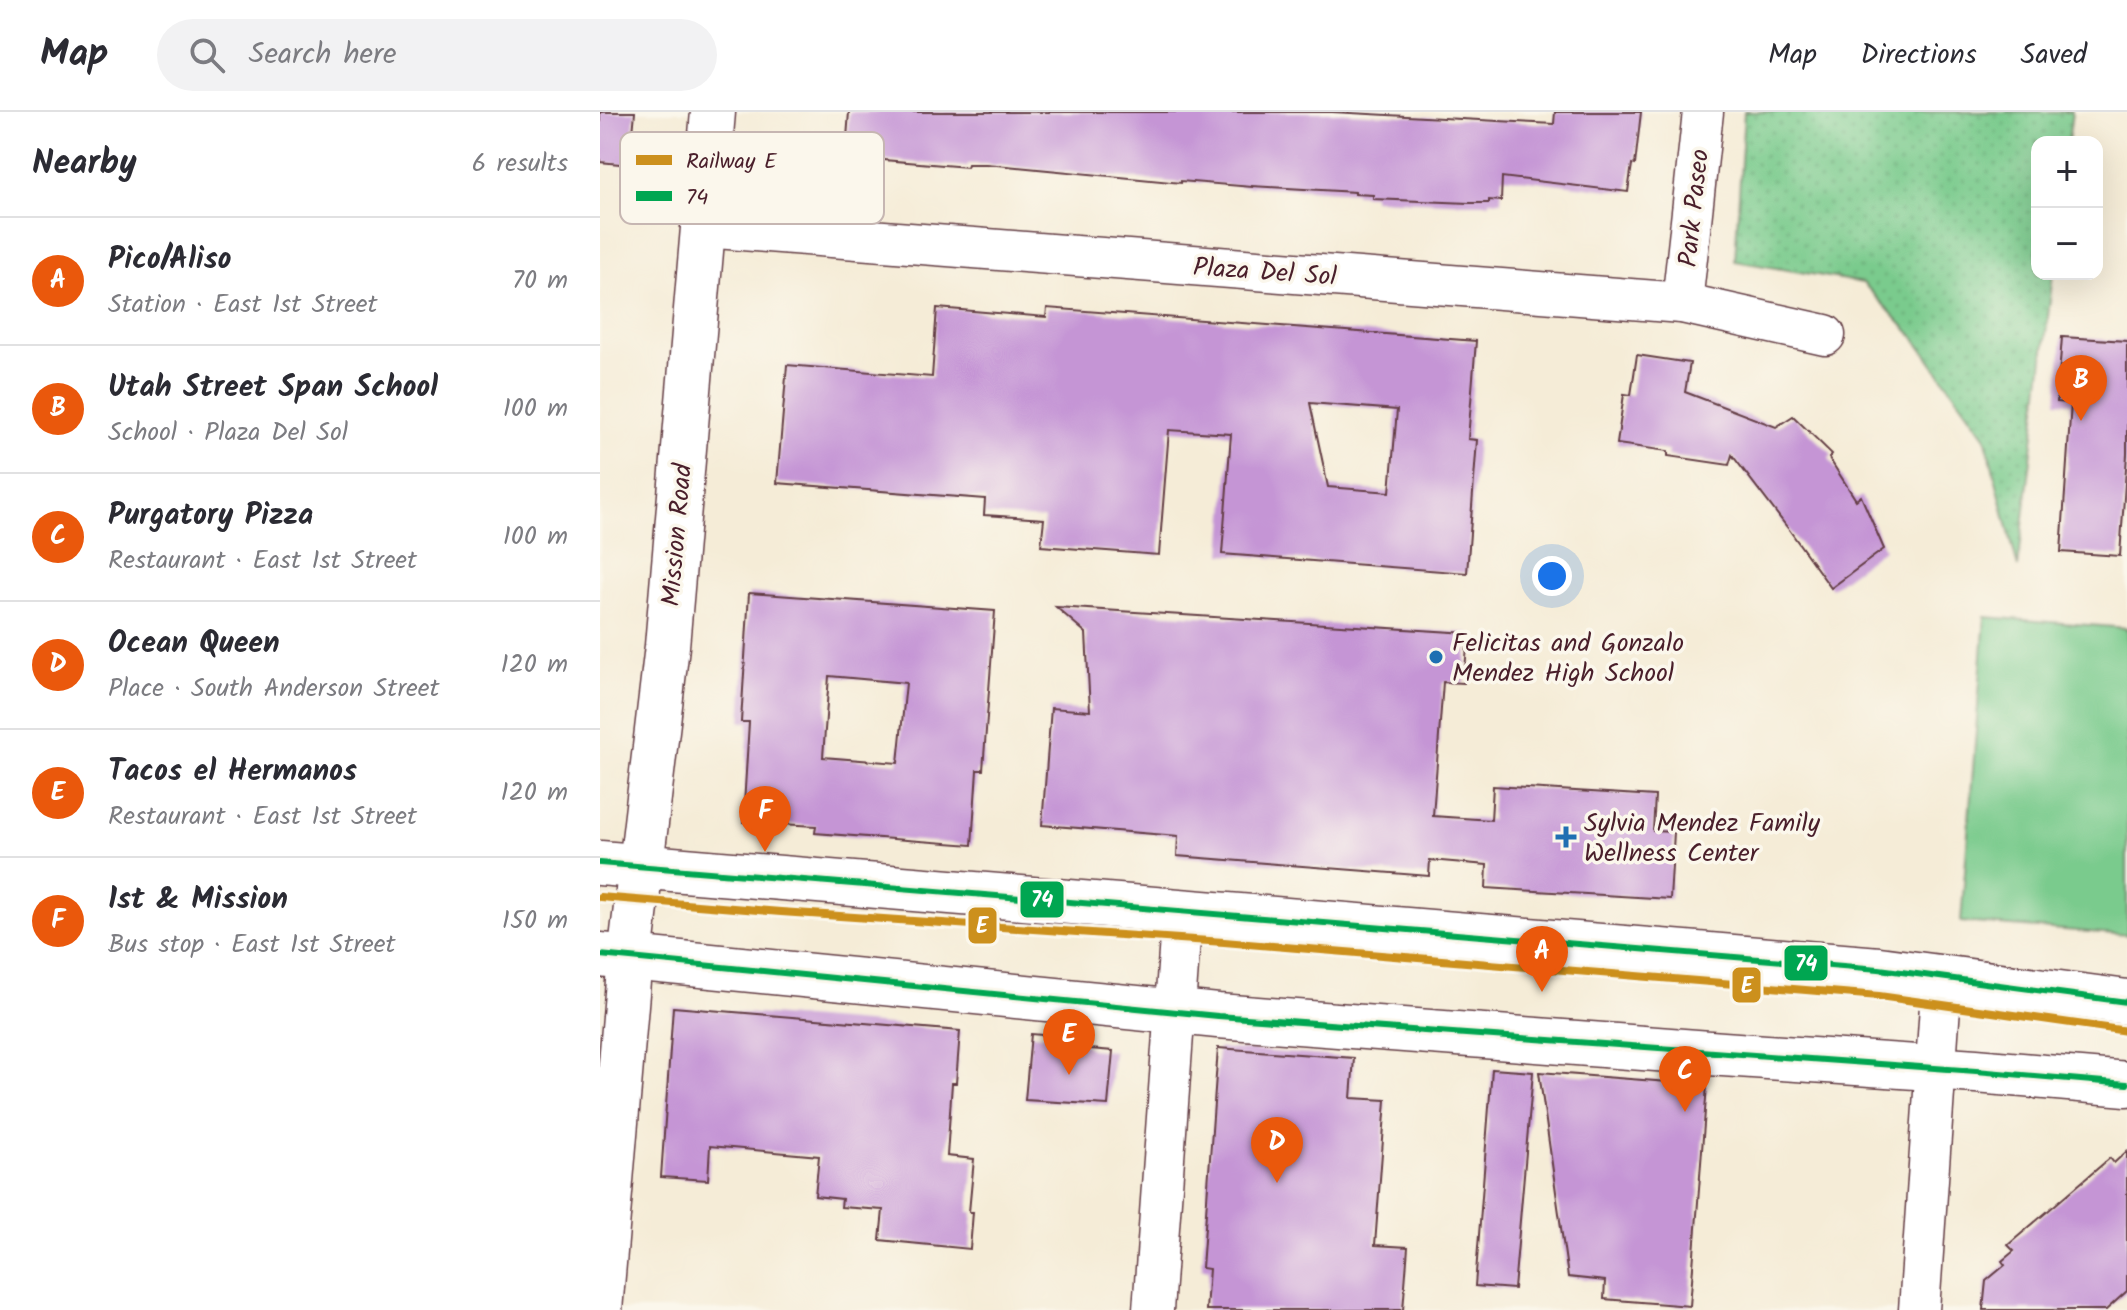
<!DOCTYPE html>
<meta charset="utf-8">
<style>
:root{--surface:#fff;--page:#f2f2f3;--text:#2b2b33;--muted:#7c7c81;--line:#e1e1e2;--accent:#ea580c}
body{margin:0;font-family:Kalam,sans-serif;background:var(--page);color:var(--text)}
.controls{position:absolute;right:24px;top:24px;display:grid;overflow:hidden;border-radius:16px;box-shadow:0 8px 32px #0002}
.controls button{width:72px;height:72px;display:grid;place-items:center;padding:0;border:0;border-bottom:2px solid var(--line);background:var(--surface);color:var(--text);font:40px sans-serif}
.you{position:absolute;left:952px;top:464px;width:28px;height:28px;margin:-20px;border:6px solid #fff;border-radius:50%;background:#1a73e8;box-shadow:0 0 0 12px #1a73e833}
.badge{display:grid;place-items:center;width:52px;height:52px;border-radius:50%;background:var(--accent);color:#fff;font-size:26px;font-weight:700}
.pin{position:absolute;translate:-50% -66px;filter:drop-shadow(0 2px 4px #0008)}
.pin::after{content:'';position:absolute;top:42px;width:28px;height:24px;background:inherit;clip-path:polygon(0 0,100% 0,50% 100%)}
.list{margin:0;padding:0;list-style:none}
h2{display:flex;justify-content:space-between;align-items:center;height:104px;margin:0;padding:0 32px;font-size:34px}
h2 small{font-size:26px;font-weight:400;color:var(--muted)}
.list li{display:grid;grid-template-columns:52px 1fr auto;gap:24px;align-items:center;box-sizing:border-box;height:128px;padding:0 32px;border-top:2px solid var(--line)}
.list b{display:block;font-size:30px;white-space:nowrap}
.list p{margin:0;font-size:26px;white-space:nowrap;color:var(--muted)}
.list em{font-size:26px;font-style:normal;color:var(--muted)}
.icon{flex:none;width:44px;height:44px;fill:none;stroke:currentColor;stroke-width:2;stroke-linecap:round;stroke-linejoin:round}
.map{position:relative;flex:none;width:1527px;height:1198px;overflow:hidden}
header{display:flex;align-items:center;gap:48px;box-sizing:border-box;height:112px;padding:0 40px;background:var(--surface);border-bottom:2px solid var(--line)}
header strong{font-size:38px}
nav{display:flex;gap:44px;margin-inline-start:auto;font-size:28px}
.search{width:560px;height:72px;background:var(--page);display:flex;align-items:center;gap:20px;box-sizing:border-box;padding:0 28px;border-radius:44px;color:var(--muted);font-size:30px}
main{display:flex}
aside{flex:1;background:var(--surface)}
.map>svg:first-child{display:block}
.green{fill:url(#green-dots);stroke:#62755c;stroke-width:2}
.pitch{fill:#7acb8d;stroke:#62755c;stroke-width:2}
.building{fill:#c595d5;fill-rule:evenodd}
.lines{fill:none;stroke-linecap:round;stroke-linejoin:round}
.minor-casing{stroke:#643e45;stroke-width:43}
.tertiary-casing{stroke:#643e45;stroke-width:47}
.secondary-casing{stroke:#643e45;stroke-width:47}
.minor{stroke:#fff;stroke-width:40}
.tertiary{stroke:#fff;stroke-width:44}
.secondary{stroke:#fff;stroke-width:44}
.bus-1-casing{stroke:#fbf7ec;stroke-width:12}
.bus-1{stroke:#00a651;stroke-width:6}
.rail-1-casing{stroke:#fbf7ec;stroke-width:14}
.rail-1{stroke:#cc901d;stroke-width:8}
.poi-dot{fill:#1f6fb2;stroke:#fbf7ec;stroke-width:3}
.labels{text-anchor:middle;stroke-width:7;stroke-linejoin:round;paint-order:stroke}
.street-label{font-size:26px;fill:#4a1f2b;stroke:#fbf7ec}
.poi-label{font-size:26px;fill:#4a1f2b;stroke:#fbf7ec;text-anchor:start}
.key{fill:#fbf7ec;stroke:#c6b6b2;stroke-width:2}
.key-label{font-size:22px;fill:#4a1f2b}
.line-badge{stroke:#fbf7ec;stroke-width:3}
.badge-label{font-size:22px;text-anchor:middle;font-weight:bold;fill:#fff}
</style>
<header>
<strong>Map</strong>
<div class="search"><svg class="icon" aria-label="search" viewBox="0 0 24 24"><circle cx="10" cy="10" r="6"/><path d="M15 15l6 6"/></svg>Search here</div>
<nav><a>Map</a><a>Directions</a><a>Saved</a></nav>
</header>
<main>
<aside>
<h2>Nearby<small>6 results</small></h2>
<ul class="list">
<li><span class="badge">A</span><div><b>Pico/Aliso</b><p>Station · East 1st Street</p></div><em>70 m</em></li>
<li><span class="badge">B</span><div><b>Utah Street Span School</b><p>School · Plaza Del Sol</p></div><em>100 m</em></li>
<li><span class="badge">C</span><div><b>Purgatory Pizza</b><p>Restaurant · East 1st Street</p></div><em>100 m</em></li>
<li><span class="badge">D</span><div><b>Ocean Queen</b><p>Place · South Anderson Street</p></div><em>120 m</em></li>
<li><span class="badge">E</span><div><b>Tacos el Hermanos</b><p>Restaurant · East 1st Street</p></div><em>120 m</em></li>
<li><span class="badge">F</span><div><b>1st &amp; Mission</b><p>Bus stop · East 1st Street</p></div><em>150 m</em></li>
</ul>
</aside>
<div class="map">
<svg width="1527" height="1198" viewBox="0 0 1527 1198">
<defs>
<pattern id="green-dots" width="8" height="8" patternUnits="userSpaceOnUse" patternTransform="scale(2)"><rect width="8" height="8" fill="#7acb8d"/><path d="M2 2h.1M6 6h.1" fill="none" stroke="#6bae7a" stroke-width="1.8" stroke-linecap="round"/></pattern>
</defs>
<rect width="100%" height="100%" fill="#fbf7ec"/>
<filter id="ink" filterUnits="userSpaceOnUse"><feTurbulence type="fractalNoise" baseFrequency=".0125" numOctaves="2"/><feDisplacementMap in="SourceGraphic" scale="16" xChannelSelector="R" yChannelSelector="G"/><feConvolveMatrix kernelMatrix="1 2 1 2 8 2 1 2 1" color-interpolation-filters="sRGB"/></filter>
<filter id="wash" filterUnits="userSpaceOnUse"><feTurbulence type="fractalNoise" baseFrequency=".006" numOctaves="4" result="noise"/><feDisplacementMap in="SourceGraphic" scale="32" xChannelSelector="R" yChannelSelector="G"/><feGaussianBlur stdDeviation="1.8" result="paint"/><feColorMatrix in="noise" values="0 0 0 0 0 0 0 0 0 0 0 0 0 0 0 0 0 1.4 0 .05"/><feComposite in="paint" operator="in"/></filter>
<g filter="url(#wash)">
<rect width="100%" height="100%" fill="#f5ecd7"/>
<path class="green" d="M1144,0H1472L1468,30H1437V162H1453L1418,456L1385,324L1313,224L1263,171L1135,149Z"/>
<path class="pitch" d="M1385,505L1527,516V823L1361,810Z"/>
<g id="blocks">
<g class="building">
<path d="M0,0H35L30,53L0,50Z"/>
<path d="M249,0H732L954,12L955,0H1041L1035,53L1032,52L1028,80L902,65L901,89L889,88V91H869L773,87V83L755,82V80L652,74V75L581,69V71L386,52H368L367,55L272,47V43L246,39Z"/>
<path d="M337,196L446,205L447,196L876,229L868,327L877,328L867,461L622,442L631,322L569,318L559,443L441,434L444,407L384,403L385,387L177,371L187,253L332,265ZM710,291L797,298L790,380L728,375Z"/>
<path d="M1462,225L1527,229V342L1520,444L1461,440L1471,291L1457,290Z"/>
<path d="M1037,243L1090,251L1085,280L1176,315L1193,304L1232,342L1229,346L1256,388L1261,384L1284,437L1231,476L1190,419L1132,343L1129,353L1068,344V339L1017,332L1024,282L1031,283Z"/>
<path d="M149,481L395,499L383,658H377L372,733L215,721L216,714L143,710L149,610H141ZM229,564L306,571L298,651L223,645Z"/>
<path d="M456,495L868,521L864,571L843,570L833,704L891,708L893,674L1055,684L1053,719L1074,720L1070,787L886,776L887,753L830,748L829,764L577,744L578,724L442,713L451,596L490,599L486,521Z"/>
<path d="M73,895L360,919L356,971H352L347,1044L374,1047L369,1100H373L370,1137L280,1128L283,1098L241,1095L242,1087L215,1084L219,1044L110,1034L108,1068L61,1065Z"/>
<path d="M431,922L477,926L490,937L513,939L508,993L425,988Z"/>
<path d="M618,936L754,946L751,986L786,988L775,1133L808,1135L803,1198H606L609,1157L602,1156Z"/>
<path d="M892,957L933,960L914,1177L875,1174Z"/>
<path d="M939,960L1107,973L1090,1194L1004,1187L1005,1169L968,1165Z"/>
<path d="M1527,1039V1179L1506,1198H1383L1386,1169L1405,1153L1402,1149L1414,1139L1408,1133L1510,1046L1514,1051Z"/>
</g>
</g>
</g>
<g filter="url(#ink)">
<use href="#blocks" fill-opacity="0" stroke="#643e45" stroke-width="2"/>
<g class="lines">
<defs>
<g id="minor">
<path d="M103,115L1082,191L1225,223"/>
<path d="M1082,191L1103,0"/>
<path d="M553,1198L582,799"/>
<path d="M1319,1198L1342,865"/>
</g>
<path id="tertiary" d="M0,1198L30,846"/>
<g id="secondary">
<path d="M0,751L1279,857L1527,890"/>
<path d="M0,843L618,904L1123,942L1376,959L1527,972"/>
<path d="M30,846L67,534L113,0"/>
</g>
</defs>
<use href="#minor" class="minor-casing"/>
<use href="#tertiary" class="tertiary-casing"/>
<use href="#secondary" class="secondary-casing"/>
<use href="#minor" class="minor"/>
<use href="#tertiary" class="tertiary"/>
<use href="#secondary" class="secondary"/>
<defs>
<g id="bus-1">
<path d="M0,751L1279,857L1527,890"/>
<path d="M0,843L618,904L1376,959L1527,972"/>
</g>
</defs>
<use href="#bus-1" class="bus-1-casing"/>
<use href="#bus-1" class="bus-1"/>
<defs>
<path id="rail-1" d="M0,785L181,800L624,830L1279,884L1527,919"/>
</defs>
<use href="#rail-1" class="rail-1-casing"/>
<use href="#rail-1" class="rail-1"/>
</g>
</g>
<g class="poi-dot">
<circle cx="836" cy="545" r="8"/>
<path d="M962 713h8v8h8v8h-8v8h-8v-8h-8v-8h8z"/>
</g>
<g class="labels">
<g class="street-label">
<text transform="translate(1093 96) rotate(-84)" y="9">Park Paseo</text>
<text transform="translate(665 159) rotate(4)" y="9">Plaza Del Sol</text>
<text transform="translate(76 423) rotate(-85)" y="9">Mission Road</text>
</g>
<g class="poi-label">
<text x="852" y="539">Felicitas and Gonzalo<tspan x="852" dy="30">Mendez High School</tspan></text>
<text x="984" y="719">Sylvia Mendez Family<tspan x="984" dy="30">Wellness Center</tspan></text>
</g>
</g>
<rect x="20" y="20" width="264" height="92" rx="12" class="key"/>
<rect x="36" y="43" width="36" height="10" fill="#cc901d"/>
<rect x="36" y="79" width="36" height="10" fill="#00a651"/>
<g class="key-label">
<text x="86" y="56">Railway E</text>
<text x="86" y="92">74</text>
</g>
<g class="line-badge">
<rect x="419" y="768" width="46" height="39" rx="8" fill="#00a651"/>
<rect x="367" y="794" width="31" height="39" rx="8" fill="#cc901d"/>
<rect x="1183" y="832" width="46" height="38" rx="8" fill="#00a651"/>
<rect x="1131" y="854" width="31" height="38" rx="8" fill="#cc901d"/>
</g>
<g class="badge-label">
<text x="442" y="795">74</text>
<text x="382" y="821">E</text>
<text x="1206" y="859">74</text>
<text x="1147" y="881">E</text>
</g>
</svg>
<div class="controls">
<button>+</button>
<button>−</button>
</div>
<div class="you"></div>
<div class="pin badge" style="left:942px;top:880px">A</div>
<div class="pin badge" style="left:1481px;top:309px">B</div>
<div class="pin badge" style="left:1085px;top:1000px">C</div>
<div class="pin badge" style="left:677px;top:1071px">D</div>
<div class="pin badge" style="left:469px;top:963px">E</div>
<div class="pin badge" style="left:165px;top:740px">F</div>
</div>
</main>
